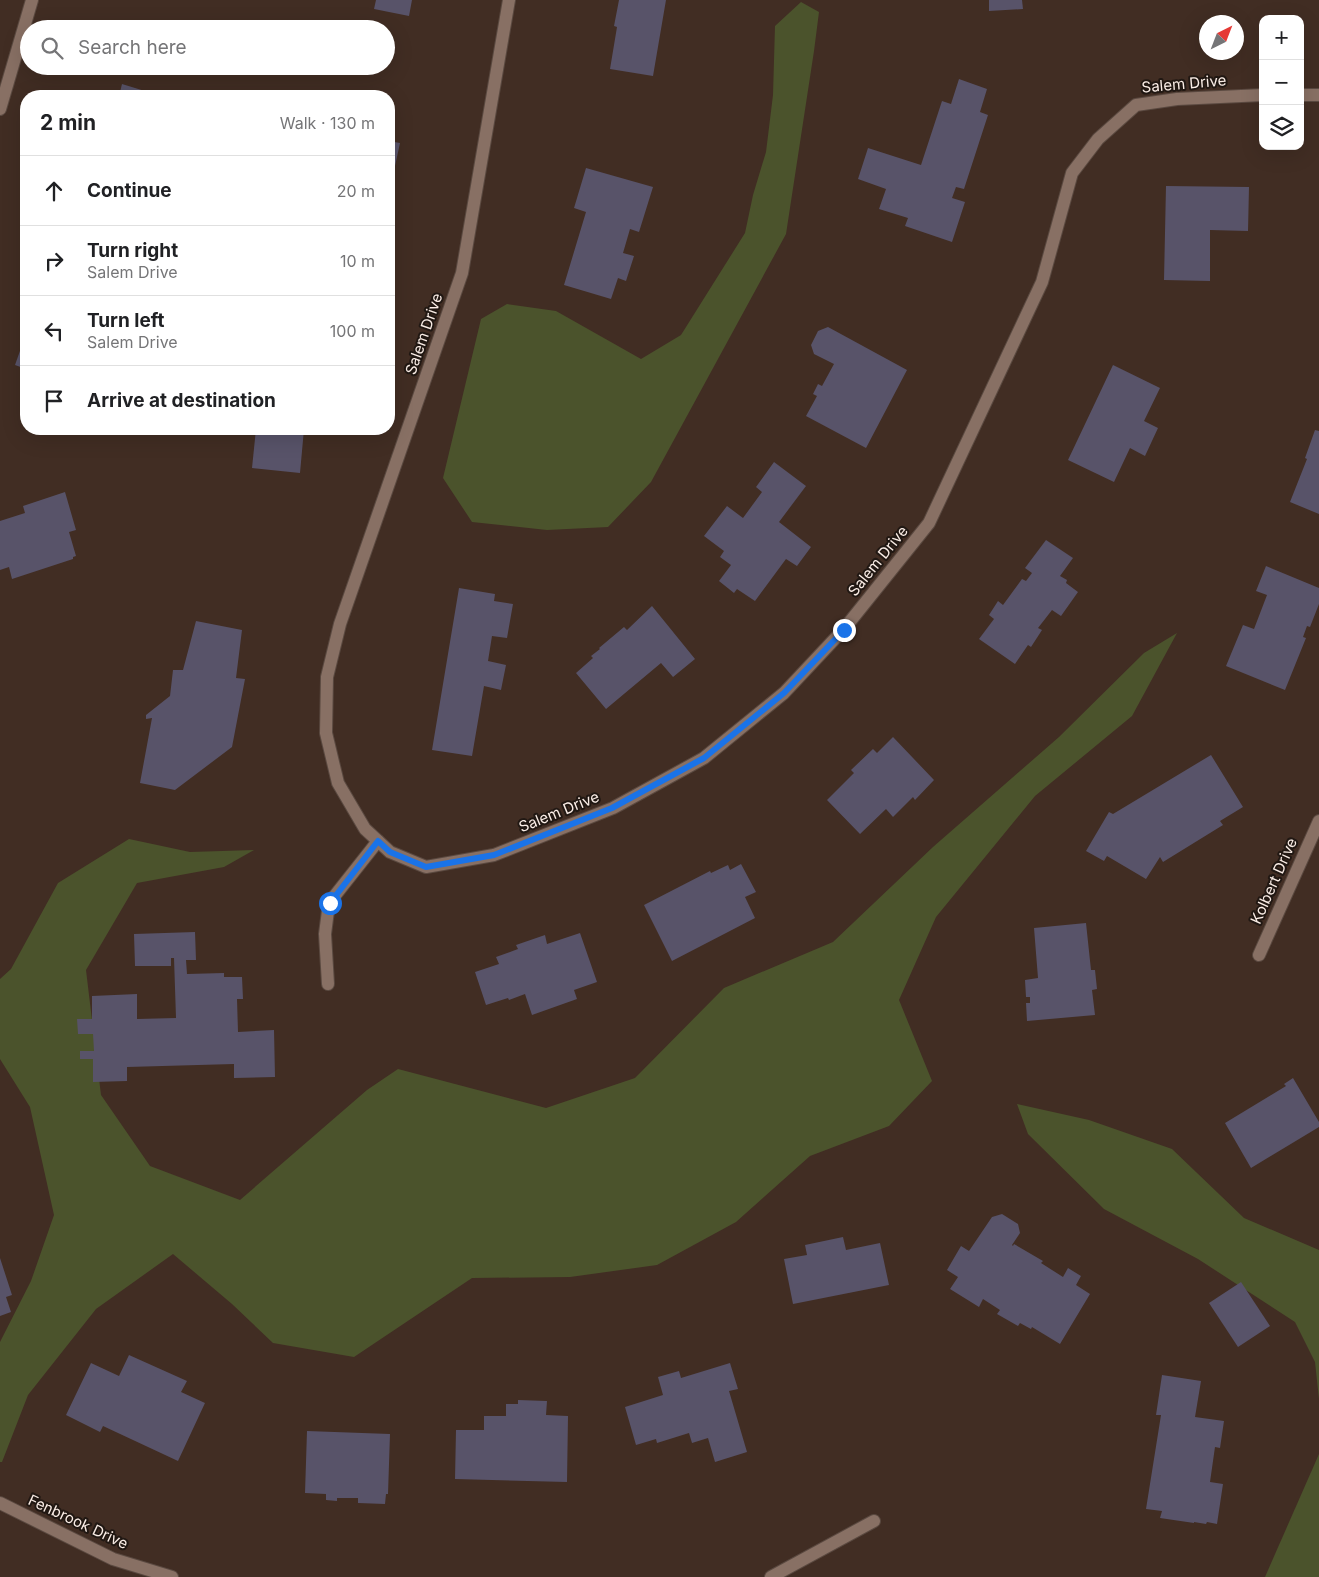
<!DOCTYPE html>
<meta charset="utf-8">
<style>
:root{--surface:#fff;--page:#f2f2f2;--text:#202124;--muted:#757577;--line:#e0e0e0}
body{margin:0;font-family:Inter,sans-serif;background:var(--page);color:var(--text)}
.controls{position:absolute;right:15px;top:15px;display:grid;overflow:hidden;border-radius:10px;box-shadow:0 5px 20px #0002}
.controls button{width:45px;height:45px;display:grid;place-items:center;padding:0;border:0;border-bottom:1px solid var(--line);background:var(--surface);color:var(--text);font:25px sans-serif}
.compass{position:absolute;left:1199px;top:15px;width:45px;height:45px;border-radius:50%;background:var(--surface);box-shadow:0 5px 20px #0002;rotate:42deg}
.stop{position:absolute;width:15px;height:15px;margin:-11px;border:4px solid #1a73e8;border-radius:50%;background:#fff}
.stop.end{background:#1a73e8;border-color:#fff;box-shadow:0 1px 5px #0008}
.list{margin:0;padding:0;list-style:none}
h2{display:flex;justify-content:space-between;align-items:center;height:65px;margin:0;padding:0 20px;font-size:21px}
h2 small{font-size:16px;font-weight:400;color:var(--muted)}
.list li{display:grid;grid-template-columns:32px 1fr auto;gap:15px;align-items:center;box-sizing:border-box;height:70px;padding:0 20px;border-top:1px solid var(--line)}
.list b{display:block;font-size:19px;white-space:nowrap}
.list p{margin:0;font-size:16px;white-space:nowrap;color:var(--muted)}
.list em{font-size:16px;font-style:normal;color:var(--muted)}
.icon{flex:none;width:28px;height:28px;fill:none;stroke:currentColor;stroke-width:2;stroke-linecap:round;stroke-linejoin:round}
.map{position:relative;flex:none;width:1319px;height:1577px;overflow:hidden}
.search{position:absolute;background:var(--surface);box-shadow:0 5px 20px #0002;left:20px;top:20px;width:375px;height:55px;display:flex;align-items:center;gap:12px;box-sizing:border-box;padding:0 18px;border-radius:28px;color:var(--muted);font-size:19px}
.panel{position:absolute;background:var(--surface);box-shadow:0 5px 20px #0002;left:20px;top:90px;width:375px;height:345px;border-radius:20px}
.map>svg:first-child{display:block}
.green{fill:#4b532c}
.building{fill:#585369}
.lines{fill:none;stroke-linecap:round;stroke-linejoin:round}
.service-casing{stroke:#5a4940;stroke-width:14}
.minor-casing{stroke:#5a4940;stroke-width:14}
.service{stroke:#887064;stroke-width:12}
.minor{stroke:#887064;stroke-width:12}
.route{stroke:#1a73e8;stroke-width:6}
.labels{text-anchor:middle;stroke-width:4;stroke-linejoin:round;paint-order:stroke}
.street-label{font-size:15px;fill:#faede6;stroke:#211813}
</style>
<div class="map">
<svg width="1319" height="1577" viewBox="0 0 1319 1577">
<rect width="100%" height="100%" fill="#412d23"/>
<g class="green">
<path d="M801,2L819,12L814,51L786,234L651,482L608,527L547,530L472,522L443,478L481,319L507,304L556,311L641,359L681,335L745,233L753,195L766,152L773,95L775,26Z"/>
<path d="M1177,633L1132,716L1035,796L936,917L899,1000L932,1081L889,1126L810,1156L736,1222L657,1265L570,1277L472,1278L354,1357L273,1343L232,1304L173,1254L96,1309L28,1395L2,1462H0V1342L31,1281L54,1215L30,1107L0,1059V979L11,969L58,883L129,839L190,852L254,850L224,867L137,883L86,970L101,1095L150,1166L240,1200L367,1090L398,1069L546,1108L635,1078L724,988L833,942L933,847L1059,737L1144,653Z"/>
<path d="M1017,1104L1089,1120L1172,1149L1244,1218L1319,1250V1399L1315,1362L1295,1322L1198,1259L1104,1209L1028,1134Z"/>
<path d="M1319,1454V1577H1265Z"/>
</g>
<g class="building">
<path d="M376,0H412L409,16L374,9Z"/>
<path d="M619,0H666L653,76L610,69L617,27L614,26Z"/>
<path d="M989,0H1022L1023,9L989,11Z"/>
<path d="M959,79L987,89L980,112L988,115L964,189L956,187L952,198L965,202L952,242L905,226L908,218L879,209L886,189L858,179L868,148L921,165L942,101L951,104Z"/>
<path d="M122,84L148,92L147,96H119Z"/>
<path d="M389,141L400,143L390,189H389Z"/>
<path d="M586,168L653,187L639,232L630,229L623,253L634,256L626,281L618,278L611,299L564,285L586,212L574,208Z"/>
<path d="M1166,186L1249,187L1248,231L1210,230V281L1164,280Z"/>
<path d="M828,327L907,370L866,448L806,416L817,396L813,394L818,384L822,386L834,364L814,354L811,345L818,331Z"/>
<path d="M26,334V369L15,365Z"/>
<path d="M1113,365L1160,388L1144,421L1158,428L1145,456L1130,448L1114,482L1068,460Z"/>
<path d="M256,429H304L300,473L252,468Z"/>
<path d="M1315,430L1319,431V514L1290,502L1307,459L1305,458Z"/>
<path d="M774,462L806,486L779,522L811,547L797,566L786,559L755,601L737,589L734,593L719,581L731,565L720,557L724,551L704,536L727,506L743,518L762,492L756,487Z"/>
<path d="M65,492L76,530L69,532L76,556L73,557V559L12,579L9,567L0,570V521L25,513L23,506Z"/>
<path d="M1046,540L1073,558L1060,576L1067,580L1066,583L1078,592L1061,616L1052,610L1038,628L1042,630L1031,647L1028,645L1015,664L979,639L994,619L989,615L998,601L1003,605L1022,579L1026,581L1032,573L1025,568Z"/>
<path d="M1266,566L1319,588V604L1310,627L1307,626L1303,637L1306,638L1285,690L1226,666L1243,625L1254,629L1267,595L1256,591Z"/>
<path d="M459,588L495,594L494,601L513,604L507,638L492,636L488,661L506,665L501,690L484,686L472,756L432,750Z"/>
<path d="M652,606L695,659L673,677L661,663L606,709L576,673L593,658L591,656L600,649L599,648L624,627L627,630Z"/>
<path d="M196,621L242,630L236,678L245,679L232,747L175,790L140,783L152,718L146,719V715L170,696L173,670H183Z"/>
<path d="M893,737L934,780L915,800L913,797L893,817L886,809L860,834L827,800L854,773L851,770L873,749L877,753Z"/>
<path d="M1211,755L1243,807L1220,821L1223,825L1163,862L1160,857L1146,879L1107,856L1104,861L1086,851L1109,812L1113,814Z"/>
<path d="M741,864L756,892L745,897L755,918L672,961L644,905L710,871L711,873L728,865L730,870Z"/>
<path d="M1086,923L1091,970H1095L1097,989L1092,990L1095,1015L1027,1021L1026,1003H1030V997H1026L1025,980L1038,978L1034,928Z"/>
<path d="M195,932L196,960H186L187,974L224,973V977H242L243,999H237L238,1032L274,1030L275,1077L234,1078V1064L127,1067V1081L93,1082V1059H80V1051H94L93,1034H78L77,1019H92V996L137,994V1019L176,1018L174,958H171V966H135L134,934Z"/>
<path d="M580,933L597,982L574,990L577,999L532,1015L525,994L509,1000L508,998L486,1005L475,972L499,964L496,957L518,949L516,945L545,935L547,944Z"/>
<path d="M1293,1078L1319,1122V1127L1251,1168L1225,1123L1286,1086L1284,1084Z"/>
<path d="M1002,1214L1018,1224L1020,1233L1012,1245L1013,1246L1014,1244L1043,1261L1041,1263L1063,1277L1068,1268L1081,1276L1076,1285L1090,1294L1060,1344L1032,1327L1031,1329L1020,1323L1018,1326L997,1314L1000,1310L983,1299L979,1307L950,1289L958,1277L947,1270L961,1246L969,1251L992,1217Z"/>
<path d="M843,1237L846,1250L880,1243L889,1285L793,1304L784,1259L807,1255L805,1245Z"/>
<path d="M0,1258L12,1295L6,1297L11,1312L0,1316Z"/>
<path d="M1241,1282L1270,1326L1238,1347L1209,1303Z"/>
<path d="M129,1355L187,1381L181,1392L205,1403L178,1461L103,1426L100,1432L66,1415L91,1363L119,1376Z"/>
<path d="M730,1363L738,1389L729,1391L747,1452L715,1462L708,1438L692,1443L689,1433L657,1443L656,1439L636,1445L625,1407L663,1395L658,1377L679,1371L681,1378Z"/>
<path d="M1162,1375L1201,1381L1195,1417L1224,1421L1220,1448L1215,1447L1210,1482L1223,1484L1217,1524L1207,1522L1206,1524L1194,1522V1523L1160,1518L1162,1511L1146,1509L1161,1415H1156Z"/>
<path d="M518,1400L547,1401L546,1415L568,1416L567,1482L455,1479L456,1430H484V1416H506V1404H518Z"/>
<path d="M307,1431L390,1434L388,1494H386L385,1504L358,1503V1498H337V1501L326,1500V1494L305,1493Z"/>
</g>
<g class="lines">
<defs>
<path id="service" d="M328,984L325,934L329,903L378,841"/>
<g id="minor">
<path d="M509,0L462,273L340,624L327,677L326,733L338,783L365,829L390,852L426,867L494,855L613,808L704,758L784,693L844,629L929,523L1042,282L1072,173L1098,139L1136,105L1177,99L1263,95"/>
<path d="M1300,95H1319"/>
<path d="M0,109L32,0"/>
<path d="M1259,955L1319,821"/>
<path d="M0,1503L113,1559L172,1577"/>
<path d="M771,1577L874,1521"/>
</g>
</defs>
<use href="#service" class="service-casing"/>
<use href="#minor" class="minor-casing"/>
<use href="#service" class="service"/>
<use href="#minor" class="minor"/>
</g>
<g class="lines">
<path class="route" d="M330,903L378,841L390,852L426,867L494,855L612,808L704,758L784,693L844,630"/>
</g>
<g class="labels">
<g class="street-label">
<text transform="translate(1184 84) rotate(-5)" y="5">Salem Drive</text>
<text transform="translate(424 334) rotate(-71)" y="5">Salem Drive</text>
<text transform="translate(878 561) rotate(-51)" y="5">Salem Drive</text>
<text transform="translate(559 812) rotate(-22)" y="5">Salem Drive</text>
<text transform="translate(1274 881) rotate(-66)" y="5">Kolbert Drive</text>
<text transform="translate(78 1522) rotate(25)" y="5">Fenbrook Drive</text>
</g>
</g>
</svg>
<div class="controls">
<button>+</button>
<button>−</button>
<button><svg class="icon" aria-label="layers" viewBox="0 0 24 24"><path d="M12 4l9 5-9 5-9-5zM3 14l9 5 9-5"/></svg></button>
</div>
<svg class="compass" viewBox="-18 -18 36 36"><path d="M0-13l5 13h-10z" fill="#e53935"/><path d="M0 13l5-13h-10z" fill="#757577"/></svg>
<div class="stop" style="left:330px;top:903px"></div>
<div class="stop end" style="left:844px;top:630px"></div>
<div class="search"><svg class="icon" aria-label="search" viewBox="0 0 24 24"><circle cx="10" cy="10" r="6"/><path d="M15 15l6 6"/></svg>Search here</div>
<section class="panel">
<h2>2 min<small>Walk · 130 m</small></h2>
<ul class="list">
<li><svg class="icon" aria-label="ahead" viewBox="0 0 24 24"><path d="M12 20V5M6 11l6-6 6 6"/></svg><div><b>Continue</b></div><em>20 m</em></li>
<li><svg class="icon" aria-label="right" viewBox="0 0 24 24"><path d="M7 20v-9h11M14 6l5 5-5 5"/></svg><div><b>Turn right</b><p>Salem Drive</p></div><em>10 m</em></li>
<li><svg class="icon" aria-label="left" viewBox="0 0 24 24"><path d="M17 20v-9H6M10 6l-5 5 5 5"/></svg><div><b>Turn left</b><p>Salem Drive</p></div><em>100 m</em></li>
<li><svg class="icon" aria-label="arrive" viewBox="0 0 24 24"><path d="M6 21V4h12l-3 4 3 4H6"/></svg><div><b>Arrive at destination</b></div></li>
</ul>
</section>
</div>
